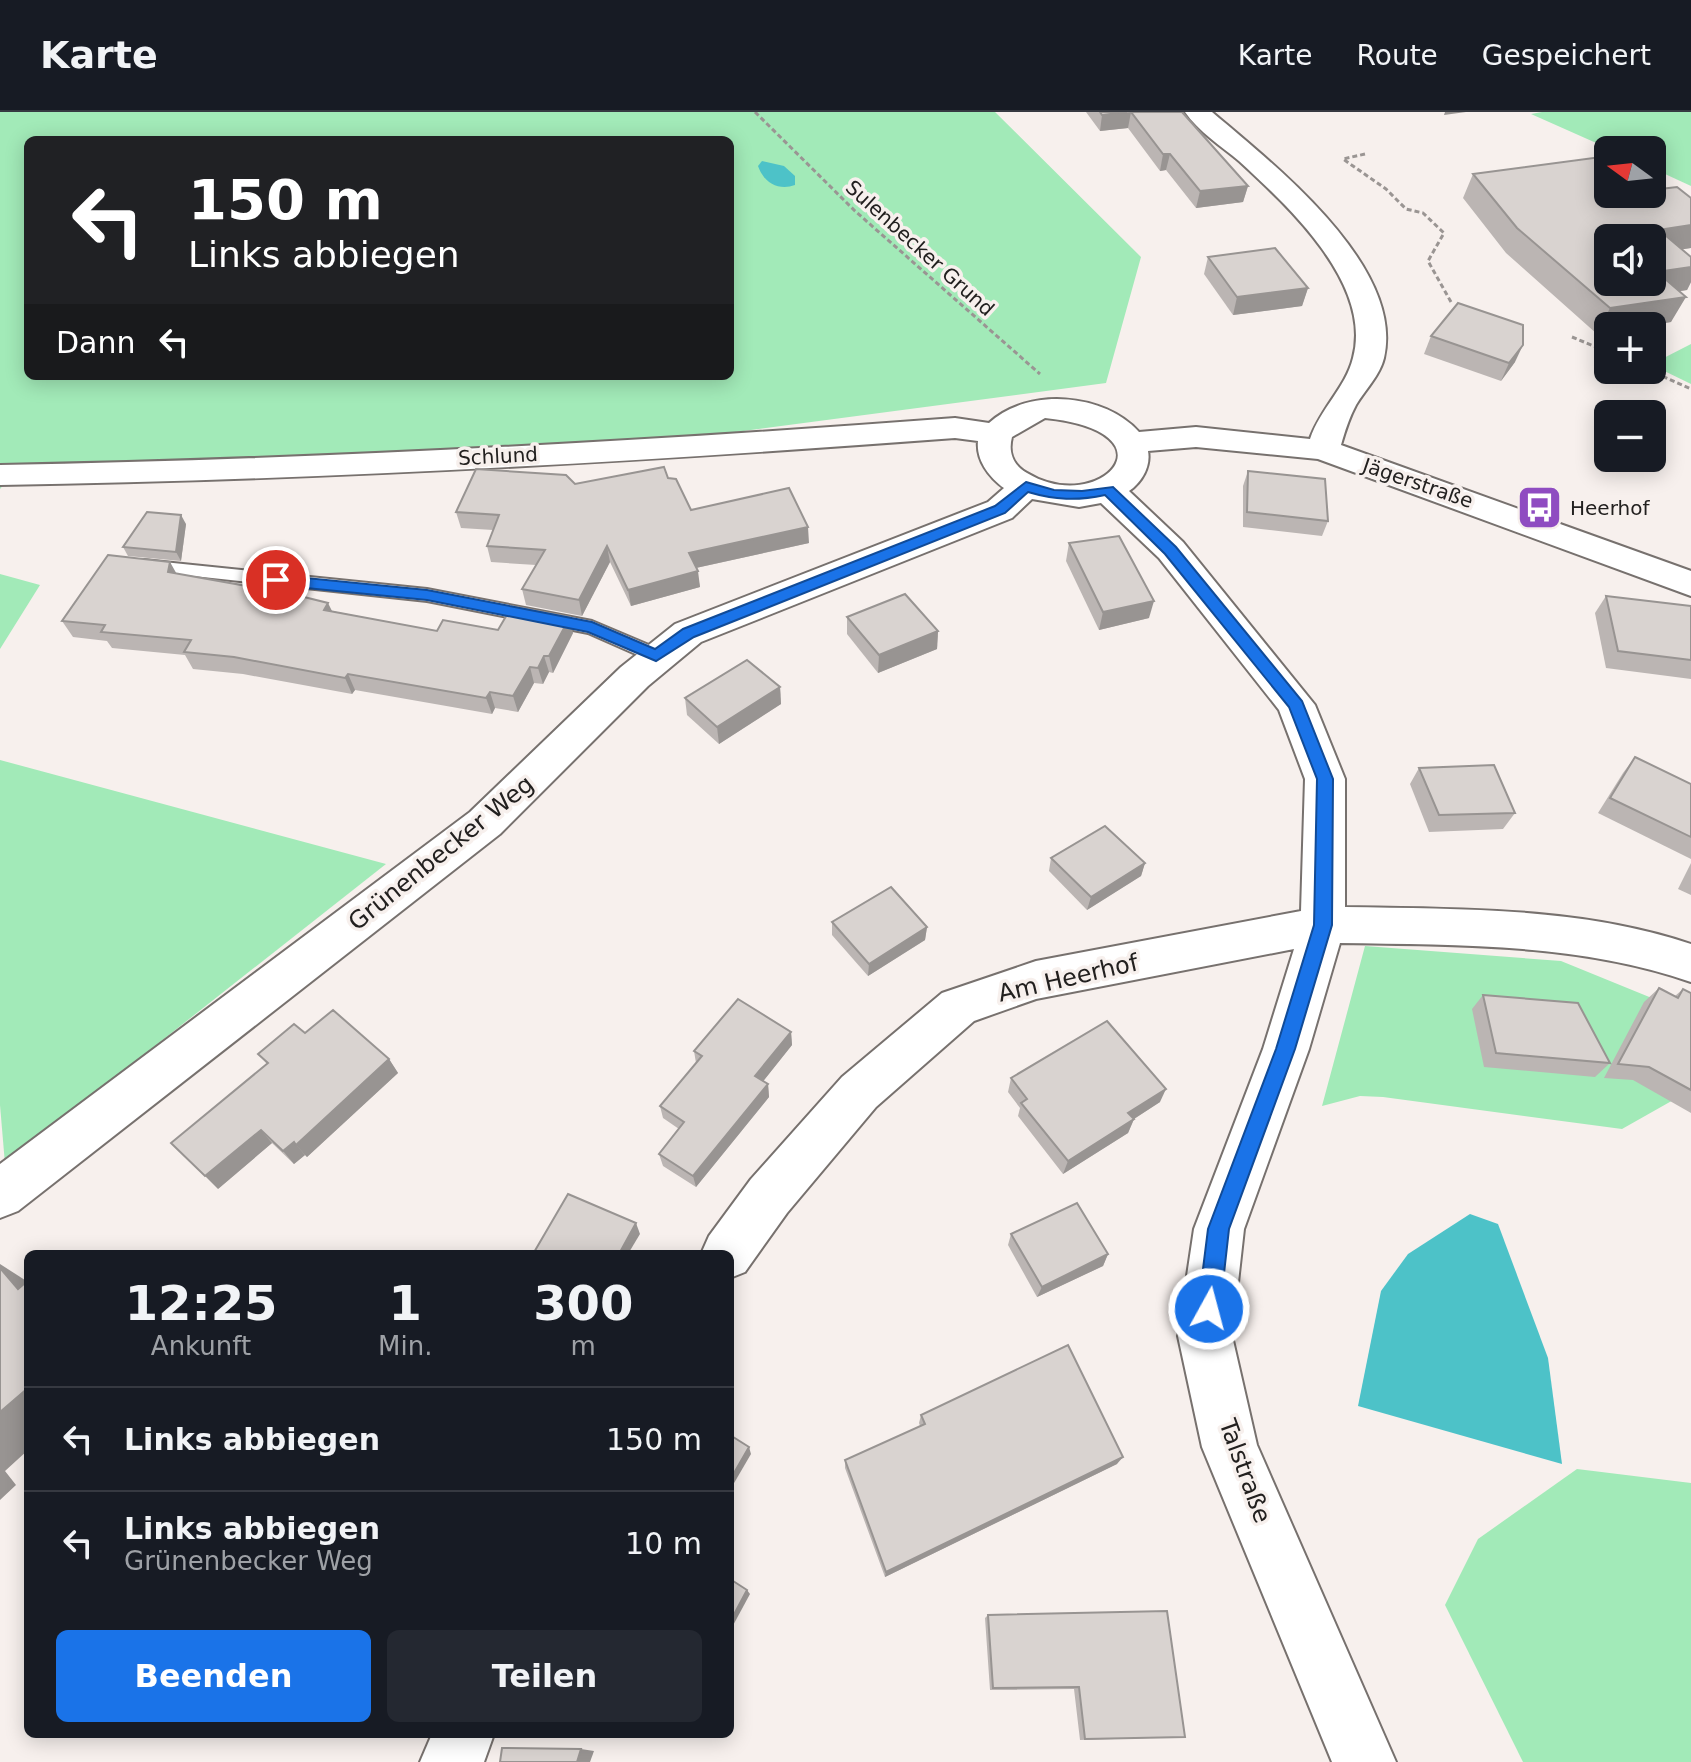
<!DOCTYPE html>
<html lang="de">
<head>
<meta charset="utf-8">
<style>
	:root { --surface:#171b24; --page:#242831; --text:#f1f3f6; --muted:#9ea1a6; --line:#363941; --accent:#1a73e8 }
	body { margin:0; font-family:"DejaVu Sans",sans-serif; background:var(--page); color:var(--text); height:100vh; display:flex; flex-direction:column; font-size:30px; white-space:nowrap }
	* { box-sizing:border-box; margin:0 }
	p { font-size:26px; color:var(--muted) }
	.icon { flex:none; width:44px; height:44px; fill:none; stroke:currentColor; stroke-width:2; stroke-linecap:round; stroke-linejoin:round }
	.map { position:relative; flex:1; overflow:hidden }
	.sheet { position:absolute; left:24px; top:1138px; width:710px; height:488px; display:flex; flex-direction:column; background:var(--surface); border-radius:12px; box-shadow:0 4px 20px #0003 }
	.sheet>* { flex:none }
	.banner { position:absolute; left:24px; top:24px; width:710px; height:244px; border-radius:12px; box-shadow:0 4px 20px #0003; background:#202124; color:#fff; overflow:hidden }
	.needle { width:52px; rotate:285deg }
	.controls { position:absolute; left:1594px; top:24px; display:grid; gap:16px }
	.controls a { display:grid; place-items:center; width:72px; height:72px; border-radius:12px; background:var(--surface); box-shadow:0 4px 20px #0003; font-size:40px }
	.pin { position:absolute; display:grid; place-items:center; width:68px; height:68px; color:#fff; margin:-34px; border:4px solid #fff; border-radius:50%; box-shadow:0 2px 8px #0007 }
	.me { position:absolute; width:88px; margin:-44px; rotate:7deg; stroke-linejoin:round; filter:drop-shadow(0 0 6px #0008) }
	.turn { display:flex; align-items:center; gap:28px; height:168px; padding:0 32px; font-size:36px }
	.turn .icon { width:104px; height:104px; stroke-width:2.5 }
	.turn b { display:block; font-size:56px; line-height:68px }
	.then { display:flex; align-items:center; height:76px; padding:0 32px; background:#0003; gap:16px; font-size:30px }
	.eta { display:flex; justify-content:space-evenly; align-items:center; height:136px; text-align:center }
	.eta b { font-size:48px; font-weight:600; line-height:56px }
	.button { display:flex; gap:16px; margin-top:auto; padding:16px 32px }
	.button a { flex:1; height:92px; border-radius:12px; background:var(--accent); color:#fff; font-size:32px; font-weight:600; line-height:92px; text-align:center }
	.button a+a { background:var(--page); color:var(--text) }
	ul { padding:0; list-style:none }
	li { display:flex; align-items:center; gap:24px; height:104px; padding:0 32px; border-top:2px solid var(--line) }
	li div { flex:1 }
	li b { display:block; font-size:30px }
	li em { font-style:normal }
	header { display:flex; align-items:center; gap:48px; box-sizing:border-box; height:112px; padding:0 40px; background:var(--surface); border-bottom:2px solid var(--line) }
	header strong { font-size:38px }
	nav { display:flex; gap:44px; margin-inline-start:auto; font-size:28px }
	.map>svg:first-child { display:block }
	.green { fill:#a2eab8; fill-rule:evenodd }
	.water { fill:#4dc2c8 }
	.lines { fill:none; stroke-linecap:round; stroke-linejoin:round }
	.lane-casing { stroke:#77716e; stroke-width:4 }
	.street-casing { stroke:#77716e; stroke-width:4 }
	.path { stroke:#9a9593; stroke-width:3; stroke-dasharray:5 3; stroke-linecap:butt }
	.lane { fill:#fff; fill-rule:evenodd }
	.street { fill:#fff; fill-rule:evenodd }
	.wall { fill:#bbb5b3 }
	.shaded-wall { fill:#989492 }
	.building { fill:#d9d3d0; stroke:#989492; stroke-width:2; fill-rule:evenodd }
	.route { fill:#1a73e8; stroke:#114b97; stroke-width:2 }
	.labels { text-anchor:middle; stroke-width:7; stroke-linejoin:round; paint-order:stroke }
	.far-street-label { font-size:20px; fill:#22201f; stroke:#f7f0ed }
	.far-poi-label { font-size:20px; fill:#22201f; stroke:#f7f0ed; text-anchor:start }
	.street-label { font-size:24px; fill:#22201f; stroke:#f7f0ed }
</style>
</head>
<body>
<header>
<strong>Karte</strong>
<nav><a>Karte</a><a>Route</a><a>Gespeichert</a></nav>
</header>
<div class="map">
<svg width="1691" height="1650" viewBox="0 0 1691 1650">
	<rect width="100%" height="100%" fill="#f7f0ed"/>
	<!-- green -->
	<g class="green">
		<path d="M0 0H995L1141 145 1106 271 698 325 293 344 12 363 0 377ZM28 28H730V264H28Z"/>
		<path d="M1542 0H1691V74L1652 56V38H1612L1531 2Z"/>
		<path d="M1691 232V272L1652 253V252Z"/>
		<path d="M0 462 40 473 0 537Z"/>
		<path d="M0 648 386 752 5 1052 0 993Z"/>
		<path d="M1365 834 1561 849 1691 902V978L1622 1017 1383 985 1360 984 1322 994Z"/>
		<path d="M1577 1357 1691 1371V1650H1523L1445 1493 1478 1427Z"/>
	</g>
	<!-- water -->
	<g class="water">
		<path d="M762 49 784 54 795 64V73C779 79 764 71 758 54Z"/>
		<path d="M1470 1102 1498 1112 1548 1246 1562 1352 1358 1294 1381 1179 1408 1142Z"/>
	</g>
	<g class="lines">
		<defs>
			<path id="lane" d="M144 448 427 477 592 509 663 539 665 544 656 551 588 521 427 489 138 458 135 454Z"/>
			<g id="street">
				<path d="M1185 0H1212C1273 52 1405 154 1384 246 1380 263 1365 278 1356 293 1349 306 1345 319 1341 333L1691 459V484L1318 347 1196 335 1148 339C1151 354 1142 370 1129 379L1183 430 1315 593 1345 667V795C1459 797 1582 795 1691 832V870C1580 831 1456 833 1340 831L1309 937 1244 1117 1232 1224 1257 1333 1396 1650H1332L1202 1335 1178 1224 1194 1117 1263 937 1294 837 1036 887 974 909 876 995 787 1101 745 1160 730 1166V1142H701L709 1124 751 1067 842 965 942 881 1036 849 1301 799 1305 667 1279 598 1159 446 1101 391 1079 395 1032 387 1012 406 701 530 648 574 500 722 18 1099 0 1106V1052L470 700 621 555 675 512 988 390 1004 376C989 365 976 348 978 329L955 326C637 350 319 368 0 373V353C319 347 637 330 955 306L989 311C1028 275 1104 281 1139 320L1196 315 1310 327C1320 297 1346 275 1353 246 1373 172 1288 94 1239 49 1221 34 1198 19 1185 0ZM1045 306C1180 320 1099 405 1027 361 1013 353 1008 340 1012 325Z"/>
				<path d="M432 1622H494L484 1650H420Z"/>
			</g>
		</defs>
		<!-- lane casing -->
		<use href="#lane" class="lane-casing"/>
		<!-- street casing -->
		<use href="#street" class="street-casing"/>
		<!-- path -->
		<g class="path">
			<path d="M755 0 855 99 1040 262"/>
			<path d="M1365 42 1343 47 1386 77 1406 97 1423 101 1444 121 1428 149 1451 190"/>
			<path d="M1572 225 1608 240"/>
			<path d="M1648 258 1691 277"/>
		</g>
		<!-- lane -->
		<use href="#lane" class="lane"/>
		<!-- street -->
		<use href="#street" class="street"/>
	</g>
	<!-- wall -->
	<g class="wall">
		<path d="M1086 0H1182L1248 74 1243 90 1196 96 1166 58 1160 59 1128 16 1100 19Z"/>
		<path d="M1473 62 1691 136 1682 137 1691 145V170L1687 178 1679 179 1671 210 1597 222 1506 141 1463 86Z"/>
		<path d="M1208 145 1308 176 1302 194 1233 203 1204 162Z"/>
		<path d="M1431 224 1515 250 1501 269 1424 242Z"/>
		<path d="M1248 359 1328 409 1322 424 1243 415V374Z"/>
		<path d="M668 366 691 398 809 431 696 456 700 475 631 494 610 450 582 504 526 493 522 477 536 453 491 450 487 434 493 418 461 416 456 400 575 372Z"/>
		<path d="M186 412 181 449 128 444 123 435Z"/>
		<path d="M1069 431 1149 506 1099 518 1066 449Z"/>
		<path d="M176 461 332 499 437 519 498 518 573 521 553 561 549 560 543 572 534 571 518 600 495 596 492 602 355 578 352 582 243 562 193 557 185 543 112 536 107 529 73 525 62 509Z"/>
		<path d="M1606 484 1691 494V567L1606 556 1595 501Z"/>
		<path d="M847 505 938 519 937 537 878 561 847 522Z"/>
		<path d="M780 575 781 592 719 632 687 603 685 586Z"/>
		<path d="M1635 645 1691 672V747L1598 701 1623 661Z"/>
		<path d="M1419 656 1515 701 1503 717 1429 720 1410 672Z"/>
		<path d="M1051 746 1145 751 1141 764 1087 798 1049 759Z"/>
		<path d="M1691 751V783L1678 777Z"/>
		<path d="M832 810 927 815 925 828 868 864 832 823Z"/>
		<path d="M1659 876 1675 884 1683 877 1691 881V1001L1633 968 1604 966 1644 890Z"/>
		<path d="M1483 883 1610 951 1595 965 1484 955 1472 897Z"/>
		<path d="M791 920 792 933 763 969 768 972 769 985 696 1075 663 1054 659 1042 679 1017 663 1006 660 994 696 951 694 939Z"/>
		<path d="M305 921 389 947 398 961 307 1045 305 1043 294 1052 272 1031 218 1077 267 952 258 942Z"/>
		<path d="M1011 966 1160 990 1134 1007 1128 1021 1063 1062 1018 1004 1020 996 1008 980Z"/>
		<path d="M1011 1122 1108 1142 1103 1154 1037 1185 1008 1133Z"/>
		<path d="M921 1303 1117 1352 885 1465 845 1356V1348L920 1314 919 1311Z"/>
		<path d="M988 1503 1185 1625 1080 1628 1074 1577 990 1578 985 1506Z"/>
	</g>
	<!-- shaded-wall -->
	<g class="shaded-wall">
		<path d="M1131 0 1128 16 1100 19 1102 3Z"/>
		<path d="M1445 0H1466L1444 3Z"/>
		<path d="M1163 42H1170L1166 58 1160 59Z"/>
		<path d="M1248 74 1243 90 1196 96 1200 79Z"/>
		<path d="M1691 113V136L1652 142 1659 118Z"/>
		<path d="M1691 155V170L1687 178 1643 185 1657 160Z"/>
		<path d="M1308 176 1302 194 1233 203 1237 185Z"/>
		<path d="M1686 185 1671 210 1646 214H1608V220L1597 222 1610 196Z"/>
		<path d="M1523 233 1515 250 1501 269 1509 251Z"/>
		<path d="M181 403 186 412 181 449 176 440Z"/>
		<path d="M808 415 809 431 691 457 689 441Z"/>
		<path d="M607 434 610 450 582 504 579 488Z"/>
		<path d="M170 450 179 466 168 460Z"/>
		<path d="M698 459 700 475 631 494 628 478Z"/>
		<path d="M1154 489 1149 506 1099 518 1103 500Z"/>
		<path d="M328 491 336 507 324 498Z"/>
		<path d="M570 505 573 521 553 561 549 544Z"/>
		<path d="M938 519 937 537 878 561 879 543Z"/>
		<path d="M544 544 549 560 543 572 538 556Z"/>
		<path d="M530 555 534 571 518 600 513 584Z"/>
		<path d="M348 562 355 578 352 582 345 566Z"/>
		<path d="M780 575 781 592 719 632 717 615Z"/>
		<path d="M490 580 495 596 492 602 486 586Z"/>
		<path d="M1145 751 1141 764 1087 798 1091 785Z"/>
		<path d="M927 815 925 828 868 864 869 852Z"/>
		<path d="M791 920 792 933 757 977 755 964Z"/>
		<path d="M389 947 398 961 307 1045 296 1033Z"/>
		<path d="M768 972 769 985 696 1075 693 1064Z"/>
		<path d="M1166 977 1160 990 1123 1014 1128 1001Z"/>
		<path d="M1134 1007 1128 1021 1063 1062 1068 1049Z"/>
		<path d="M261 1018 272 1031 218 1077 205 1064Z"/>
		<path d="M294 1030 305 1043 294 1052 283 1039Z"/>
		<path d="M636 1111 640 1122 628 1142H619Z"/>
		<path d="M1108 1142 1103 1154 1037 1185 1042 1175Z"/>
		<path d="M0 1152 28 1170V1183L18 1177 0 1156Z"/>
		<path d="M28 1276V1338L5 1359 16 1373 0 1388V1300Z"/>
		<path d="M749 1335 751 1342 730 1378V1368Z"/>
		<path d="M1123 1345 1117 1352 885 1465 886 1460Z"/>
		<path d="M747 1478 750 1482 730 1519V1510Z"/>
		<path d="M581 1637 594 1639 590 1650H577Z"/>
	</g>
	<!-- building -->
	<g class="building">
		<path d="M1100 0H1127L1102 3Z"/>
		<path d="M1131 0H1182L1248 74 1200 79 1170 42H1163Z"/>
		<path d="M1601 45 1608 50V82H1652V78L1677 75 1691 86V113L1659 118 1691 145V155L1657 160 1686 185 1610 196 1517 116 1473 62ZM1608 126H1652V170H1608Z"/>
		<path d="M1275 136 1308 176 1237 185 1208 145Z"/>
		<path d="M1458 191 1523 213V233L1509 251 1431 224Z"/>
		<path d="M664 355 668 366 676 367 691 398 789 376 808 415 689 441 698 459 628 478 607 434 579 488 522 477 545 438 487 434 499 403 456 400 476 357 566 363 575 372Z"/>
		<path d="M1248 359 1325 367 1328 409 1247 400Z"/>
		<path d="M147 400 181 403 176 440 123 435Z"/>
		<path d="M1119 424 1154 489 1103 500 1069 431Z"/>
		<path d="M108 443 170 450 168 460 292 482 328 491 324 498 437 519 443 508 498 518 512 494 570 505 549 544H544L538 556 530 555 513 584 490 580 486 586 348 562 345 566 234 545 184 540 191 528 101 520 105 513 62 509Z"/>
		<path d="M905 482 938 519 879 543 847 505Z"/>
		<path d="M1606 484 1691 494V548L1618 539Z"/>
		<path d="M747 548 780 575 717 615 685 586Z"/>
		<path d="M1635 645 1691 672V725L1610 686Z"/>
		<path d="M1494 653 1515 701 1439 703 1419 656Z"/>
		<path d="M1105 714 1145 751 1091 785 1051 746Z"/>
		<path d="M891 775 927 815 869 852 832 810Z"/>
		<path d="M1659 876 1678 886 1683 877 1691 881V978L1649 955 1618 952Z"/>
		<path d="M1483 883 1578 891 1610 951 1496 941Z"/>
		<path d="M738 887 791 920 755 964 768 972 693 1064 659 1042 684 1010 660 994 702 944 694 939Z"/>
		<path d="M333 898 389 947 296 1033 294 1030 283 1039 261 1018 205 1064 171 1031 268 951 258 942 294 912 305 921Z"/>
		<path d="M1107 909 1166 977 1128 1001 1134 1007 1068 1049 1021 991 1027 987 1011 966Z"/>
		<path d="M568 1082 636 1111 619 1142H533Z"/>
		<path d="M1077 1091 1108 1142 1042 1175 1011 1122Z"/>
		<path d="M0 1156 18 1177 25 1171 28 1174V1276L0 1300Z"/>
		<path d="M1068 1233 1123 1345 886 1460 845 1348 925 1312 921 1303Z"/>
		<path d="M730 1323 749 1335 730 1368Z"/>
		<path d="M730 1467 747 1478 730 1510Z"/>
		<path d="M1167 1499 1185 1625 1085 1627 1079 1575 993 1576 988 1503Z"/>
		<path d="M502 1636 581 1637 577 1650H500Z"/>
	</g>
	<!-- route -->
	<path class="route" d="M1026 370 1054 378 1082 379 1113 375 1176 435 1302 589 1333 667 1332 813 1295 937 1229 1117 1220 1197 1216 1205 1209 1208 1201 1205 1198 1197 1208 1117 1276 937 1314 813 1317 667 1289 595 1165 442 1105 383C1077 389 1055 388 1028 380L1005 401 694 525 656 549 588 520 427 488 276 473 269 468 276 463 427 478 592 510 655 537 683 517 995 394Z"/>
	<!-- icons -->
	<defs>
		<symbol id="bus-square" viewBox="-11 -11 22 22"><rect x="-9" y="-9" width="18" height="18" rx="4" fill="#8f4cc1" stroke="#f7f0ed"/><path d="M-5-6H5V4H4V6H2V4H-2V6H-4V4H-5ZM-3.5-4V0h7V-4ZM-3.5 1.2v1.5H-2V1.2ZM2 1.2v1.5H3.5V1.2Z" fill="#fff"/></symbol>
	</defs>
	<g fill-rule="evenodd">
		<use href="#bus-square" x="1514" y="370" width="51" height="51"/>
	</g>
	<g class="labels">
		<!-- far-street labels -->
		<g class="far-street-label">
			<text transform="translate(920 136) rotate(42)" y="7">Sulenbecker Grund</text>
			<text transform="translate(498 344) rotate(-3)" y="7">Schlund</text>
			<text transform="translate(1418 371) rotate(19)" y="7">Jägerstraße</text>
		</g>
		<!-- far-poi labels -->
		<g class="far-poi-label">
			<text x="1570" y="403">Heerhof</text>
		</g>
		<!-- street labels -->
		<g class="street-label">
			<text transform="translate(441 741) rotate(-39)" y="8">Grünenbecker Weg</text>
			<text transform="translate(1068 866) rotate(-13)" y="8">Am Heerhof</text>
			<text transform="translate(1245 1359) rotate(70)" y="8">Talstraße</text>
		</g>
	</g>
</svg>
<div class="controls">
<a><svg class="needle" viewBox="-14 -14 28 28"><path d="M0-13l5 13h-10z" fill="#e53935"/><path d="M0 13l5-13h-10z" fill="#9ea1a6"/></svg></a>
<a><svg class="icon" aria-label="sound" viewBox="0 0 24 24"><path d="M4 9h4l5-4v14l-5-4H4zM17 9q2 3 0 6"/></svg></a>
<a>+</a>
<a>−</a>
</div>
<div class="pin" style="left:276px;top:468px;background:#d93025"><svg class="icon" aria-label="arrive" viewBox="0 0 24 24"><path d="M6 21V4h12l-3 4 3 4H6"/></svg></div>
<svg class="me" style="left:1209px;top:1197px" viewBox="-20 -20 40 40"><circle r="17" fill="#1a73e8" stroke="#fff" stroke-width="3"/><path d="M0-11L8 9 0 5-8 9z" fill="#fff"/></svg>
<div class="banner">
<div class="turn"><svg class="icon" aria-label="left" viewBox="0 0 24 24"><path d="M17 20v-9H6M10 6l-5 5 5 5"/></svg><div><b>150 m</b>Links abbiegen</div></div>
<div class="then">Dann<svg class="icon" aria-label="left" viewBox="0 0 24 24"><path d="M17 20v-9H6M10 6l-5 5 5 5"/></svg></div>
</div>
<section class="sheet">
<div class="eta">
<div><b>12:25</b><p>Ankunft</p></div>
<div><b>1</b><p>Min.</p></div>
<div><b>300</b><p>m</p></div>
</div>
<ul>
<li><svg class="icon" aria-label="left" viewBox="0 0 24 24"><path d="M17 20v-9H6M10 6l-5 5 5 5"/></svg><div><b>Links abbiegen</b></div><em>150 m</em></li>
<li><svg class="icon" aria-label="left" viewBox="0 0 24 24"><path d="M17 20v-9H6M10 6l-5 5 5 5"/></svg><div><b>Links abbiegen</b><p>Grünenbecker Weg</p></div><em>10 m</em></li>
</ul>
<div class="button"><a>Beenden</a><a>Teilen</a></div>
</section>
</div>
</body>
</html>
